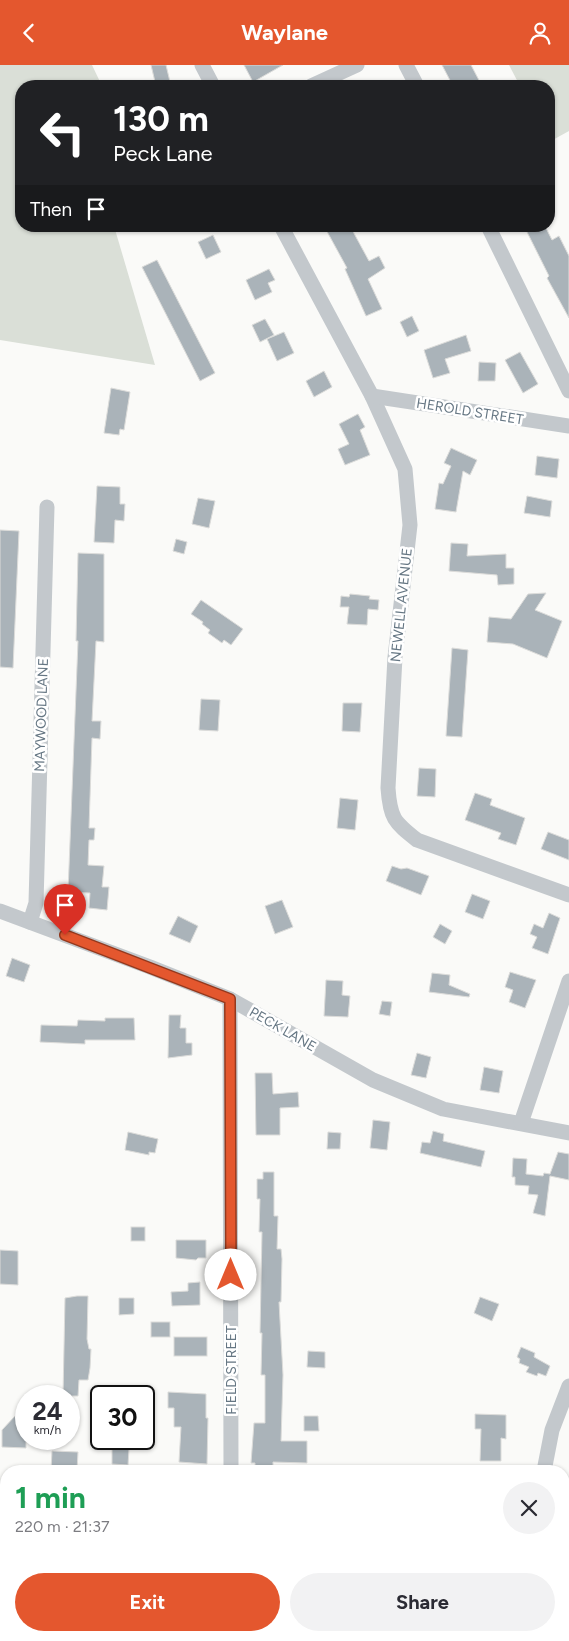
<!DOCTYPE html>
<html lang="en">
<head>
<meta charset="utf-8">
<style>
	:root { --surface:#fff; --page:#f2f2f3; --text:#2b2b33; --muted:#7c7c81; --accent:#e4572e }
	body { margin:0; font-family:Figtree,sans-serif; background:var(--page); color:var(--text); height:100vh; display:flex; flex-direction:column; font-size:19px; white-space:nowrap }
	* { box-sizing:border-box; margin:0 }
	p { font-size:16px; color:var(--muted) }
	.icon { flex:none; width:28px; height:28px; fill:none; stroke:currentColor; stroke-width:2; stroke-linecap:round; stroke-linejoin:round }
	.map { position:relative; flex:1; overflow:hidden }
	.details { position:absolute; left:0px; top:1400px; width:570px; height:176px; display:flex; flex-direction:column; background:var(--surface); border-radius:20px 20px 0 0; box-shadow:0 1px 4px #0004 }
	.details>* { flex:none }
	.top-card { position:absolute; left:15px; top:15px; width:540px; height:152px; border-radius:20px; box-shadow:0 1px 4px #0004; background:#202124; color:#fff; overflow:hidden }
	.speed { position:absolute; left:15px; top:1320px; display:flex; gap:10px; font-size:25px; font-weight:700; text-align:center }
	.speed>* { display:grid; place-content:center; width:65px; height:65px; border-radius:50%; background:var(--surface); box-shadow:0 1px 4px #0004; line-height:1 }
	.speed small { font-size:12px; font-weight:400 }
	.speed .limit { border:2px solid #111; border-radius:8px; background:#fff; color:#111 }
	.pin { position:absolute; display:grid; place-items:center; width:42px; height:42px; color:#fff; margin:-51px -21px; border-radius:50% 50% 50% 0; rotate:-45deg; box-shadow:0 0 5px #0007 }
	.pin .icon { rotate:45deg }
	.me { position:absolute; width:55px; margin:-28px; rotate:0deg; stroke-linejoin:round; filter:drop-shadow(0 0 4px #0008) }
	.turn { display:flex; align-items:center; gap:18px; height:105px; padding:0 15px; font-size:22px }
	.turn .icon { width:65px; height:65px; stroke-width:2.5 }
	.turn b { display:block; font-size:35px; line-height:42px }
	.then { display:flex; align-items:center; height:48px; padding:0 15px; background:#0003; gap:10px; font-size:19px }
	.round { display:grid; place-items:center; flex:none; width:52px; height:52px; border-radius:26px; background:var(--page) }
	.headline { display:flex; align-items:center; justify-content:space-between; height:85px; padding:0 15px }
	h1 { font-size:30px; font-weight:700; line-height:38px; color:#1e9e55 }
	.cta { display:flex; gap:10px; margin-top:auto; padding:10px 15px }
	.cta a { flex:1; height:58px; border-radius:30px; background:var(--accent); color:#fff; font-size:20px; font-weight:700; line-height:58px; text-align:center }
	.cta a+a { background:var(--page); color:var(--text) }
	header { display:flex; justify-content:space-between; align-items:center; height:65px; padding:0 15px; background:var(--accent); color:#fff; font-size:22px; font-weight:700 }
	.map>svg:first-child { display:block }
	.green { fill:#dadfd7 }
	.building { fill:#aab3b9; stroke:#dcdcda }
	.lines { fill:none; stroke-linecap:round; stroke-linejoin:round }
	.minor { stroke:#c3c8cc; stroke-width:15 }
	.route-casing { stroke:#94391e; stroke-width:12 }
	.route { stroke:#e4572e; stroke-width:9 }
	.labels { text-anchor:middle; stroke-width:5; stroke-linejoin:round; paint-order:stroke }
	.street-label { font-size:14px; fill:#657683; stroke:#fff }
</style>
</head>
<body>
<header><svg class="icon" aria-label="back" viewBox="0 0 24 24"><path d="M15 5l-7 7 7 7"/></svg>Waylane<svg class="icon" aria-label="person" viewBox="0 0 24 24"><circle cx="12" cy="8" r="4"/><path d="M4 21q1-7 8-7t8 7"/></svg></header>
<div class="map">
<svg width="569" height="1576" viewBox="0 0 569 1576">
	<rect width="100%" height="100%" fill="#fafaf8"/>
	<!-- green -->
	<g class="green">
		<path d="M0 0H92L102 21H21V161H114L155 300 0 275Z"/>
		<path d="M509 0H569V66L549 77V21H520Z"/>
	</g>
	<!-- building -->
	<g class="building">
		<path d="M151 0H166L171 21H156Z"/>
		<path d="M244 0H283L253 17Z"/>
		<path d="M442 0H471L482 21H453Z"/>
		<path d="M324 161H350L369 196 379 191 385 203 368 214 382 244 366 251 345 204 347 203Z"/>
		<path d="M524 161H545L552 175 559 171 569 191V253L547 213 549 211Z"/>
		<path d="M213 170 221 187 206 194 198 177Z"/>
		<path d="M157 195 215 308 200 316 142 202Z"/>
		<path d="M269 204 275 215 268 218 272 227 255 235 246 215Z"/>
		<path d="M412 251 419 266 407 272 400 257Z"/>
		<path d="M265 254 274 270 260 277 252 260Z"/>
		<path d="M284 267 294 288 277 296 267 274Z"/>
		<path d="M466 270 471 286 445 294 450 308 433 313 424 285Z"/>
		<path d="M520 287 538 319 523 328 505 295Z"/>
		<path d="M479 297 496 298 495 316H478Z"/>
		<path d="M324 306 332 322 314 332 306 316Z"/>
		<path d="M111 323 130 327 124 365 120 364 119 370 104 368Z"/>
		<path d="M358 349 365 362 360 365 370 390 345 400 338 384 349 379 339 359Z"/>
		<path d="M451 383 477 395 470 410 463 406 456 447 435 444 439 418 443 419 451 401 444 398Z"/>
		<path d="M537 391 559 394 557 413 535 410Z"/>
		<path d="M97 421 120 422V439H125L124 456 115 455 114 478 94 477Z"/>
		<path d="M527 431 552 436 550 452 524 448Z"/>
		<path d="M198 433 215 436 209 463 192 459Z"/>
		<path d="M0 465 19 466 13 603 0 602Z"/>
		<path d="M176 474 187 477 184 489 173 486Z"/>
		<path d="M451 478 468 479 467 491 506 489V503H514V519L498 520 497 510 449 506Z"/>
		<path d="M78 488 104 489V577L96 576 92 656H101L100 674 92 673 89 763H95L94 775H89L88 800 104 801 102 822H109L107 845 89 843 90 828 68 827 78 576H76Z"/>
		<path d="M546 528 535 545 562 556 547 593 513 579 487 577 489 552 511 554 528 529Z"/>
		<path d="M350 529 370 531 369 534 379 535 378 545 368 544 367 560 347 559 349 542H340L341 531 349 532Z"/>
		<path d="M201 535 243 564 231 580 224 575 222 578 208 568 210 565 202 559 203 557 191 549Z"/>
		<path d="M452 583 468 585 462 672 446 671Z"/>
		<path d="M201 634 220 635 218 666 199 665Z"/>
		<path d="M343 638H362L360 667 342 666Z"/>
		<path d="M419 703 436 704 435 732 417 731Z"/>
		<path d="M475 728 492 734 490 740 525 753 516 780 498 774 501 768 465 755Z"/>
		<path d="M340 733 358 735 355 765 337 763Z"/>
		<path d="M548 767 569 775V795L541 784Z"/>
		<path d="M392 801 401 804 407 803 429 811 421 830 386 816Z"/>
		<path d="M472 829 490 836 483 854 465 847Z"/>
		<path d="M282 835 293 862 275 869 265 841Z"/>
		<path d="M549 848 560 853 548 889 532 883 537 872 530 869 534 859 543 863Z"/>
		<path d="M178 851 198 861 190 878 169 869Z"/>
		<path d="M440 859 452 866 445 879 433 872Z"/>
		<path d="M12 893 30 900 24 917 6 911Z"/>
		<path d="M510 907 536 915 525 943 509 937 513 925 505 922Z"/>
		<path d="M432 908 450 910 449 920 470 929 469 932 429 927Z"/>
		<path d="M326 915 343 916 342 930 350 931 348 952 324 951Z"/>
		<path d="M382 936 392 937 390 951 379 949Z"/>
		<path d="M169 950H181L180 963H186V978H192V990L168 993Z"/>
		<path d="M105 953H134L135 975H85V979L40 977 41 960 77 961 78 955 105 956Z"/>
		<path d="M417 988 431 992 426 1013 411 1010Z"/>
		<path d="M484 1002 503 1006 499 1028 480 1025Z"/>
		<path d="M255 1008H272L273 1029 298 1027 299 1042 280 1043V1070H256Z"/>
		<path d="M373 1055 390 1057 387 1085 370 1083Z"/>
		<path d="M433 1066 444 1069 443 1076 485 1086 481 1102 420 1088 422 1077 430 1078Z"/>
		<path d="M128 1067 158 1074 155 1088 149 1087V1090L125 1085Z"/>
		<path d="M328 1067 341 1068 340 1084H327Z"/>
		<path d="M558 1087 569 1089V1115L550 1111 545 1151 533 1148 538 1130 528 1129 529 1121 515 1120V1112H512L513 1093 527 1094 526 1109 543 1111 544 1108 550 1109Z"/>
		<path d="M263 1107H274V1151H278L277 1184H281L282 1194 281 1237H279L283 1310 281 1376H307V1398L273 1397V1402H255V1398H251L254 1358H265V1310H261L262 1268H260L262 1167H259L260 1134H257V1114H263Z"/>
		<rect x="131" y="1162" width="14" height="14"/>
		<path d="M176 1175H206V1193H198L196 1195 176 1193Z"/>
		<path d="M0 1185 18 1186V1220L0 1219Z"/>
		<path d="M200 1217V1240L172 1241 171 1227 188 1226V1218Z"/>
		<path d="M77 1231H88L87 1274 89 1284H91L90 1303 88 1315H79L78 1331H63L65 1233Z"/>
		<path d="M480 1232 499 1239 492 1256 474 1248Z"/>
		<path d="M119 1233H134V1249L119 1250Z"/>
		<rect x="151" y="1257" width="19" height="15"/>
		<rect x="174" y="1272" width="33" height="19"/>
		<path d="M521 1282 535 1288 534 1292 550 1301 546 1311 538 1308 537 1311 526 1307 529 1302 519 1298 520 1294 517 1292Z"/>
		<path d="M308 1286 325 1287V1303L307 1302Z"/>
		<path d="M168 1327 206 1329V1353H208L207 1399 179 1397 181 1362H174V1343H168Z"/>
		<path d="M475 1349 506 1350V1374L501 1373V1396H480L481 1364H475Z"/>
		<path d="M15 1351 24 1352V1356H26V1383L2 1382V1365Z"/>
		<path d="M304 1351H318L319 1366H304Z"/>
		<path d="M112 1384H129L128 1400 112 1399Z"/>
		<path d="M52 1386 78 1387 77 1406H51Z"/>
	</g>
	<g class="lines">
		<!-- minor -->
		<g class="minor">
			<path d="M202 0 213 21"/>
			<path d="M406 0 417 21"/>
			<path d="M311 21 357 0"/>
			<path d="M281 161 372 331 405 404 410 460 395 592 388 723C390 753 394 757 417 775L569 830"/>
			<path d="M488 161 569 326"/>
			<path d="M372 331 569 361"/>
			<path d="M0 846 150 902 230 934 373 1015 443 1044 569 1068"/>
			<path d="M30 857 36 838 47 442"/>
			<path d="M230 934 231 1406"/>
			<path d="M521 1058 569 916"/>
			<path d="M544 1406 552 1365 569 1321"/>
			<path d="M231 1570V1576"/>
			<path d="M536 1570V1576"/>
		</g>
	</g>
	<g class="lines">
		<defs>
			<path id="route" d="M65 870 230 934 231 1210"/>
		</defs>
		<!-- route casing -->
		<use href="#route" class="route-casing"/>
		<!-- route -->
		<use href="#route" class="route"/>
	</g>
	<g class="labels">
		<!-- street labels -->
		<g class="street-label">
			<text transform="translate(470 346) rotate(9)" y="5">HEROLD STREET</text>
			<text transform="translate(401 540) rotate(-84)" y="5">NEWELL AVENUE</text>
			<text transform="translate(41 650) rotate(-88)" y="5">MAYWOOD LANE</text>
			<text transform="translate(283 964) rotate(30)" y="5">PECK LANE</text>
			<text transform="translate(231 1305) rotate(-90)" y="5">FIELD STREET</text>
		</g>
	</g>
</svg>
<div class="speed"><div>24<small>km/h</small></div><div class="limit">30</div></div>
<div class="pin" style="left:65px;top:870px;background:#d93025"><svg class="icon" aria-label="arrive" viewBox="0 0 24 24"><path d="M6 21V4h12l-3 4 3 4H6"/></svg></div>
<svg class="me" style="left:231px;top:1210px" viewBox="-20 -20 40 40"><circle r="19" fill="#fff"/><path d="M0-13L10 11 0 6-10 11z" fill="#e4572e"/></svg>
<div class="top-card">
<div class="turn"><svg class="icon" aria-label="left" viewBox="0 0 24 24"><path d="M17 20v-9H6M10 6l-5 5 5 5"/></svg><div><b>130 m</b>Peck Lane</div></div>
<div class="then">Then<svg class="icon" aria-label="arrive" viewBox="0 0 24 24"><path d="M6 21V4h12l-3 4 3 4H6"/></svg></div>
</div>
<section class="details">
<div class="headline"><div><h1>1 min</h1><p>220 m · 21:37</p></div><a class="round"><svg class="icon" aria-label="close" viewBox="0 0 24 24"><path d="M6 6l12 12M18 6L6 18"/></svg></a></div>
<div class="cta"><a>Exit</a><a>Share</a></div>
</section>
</div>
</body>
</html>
